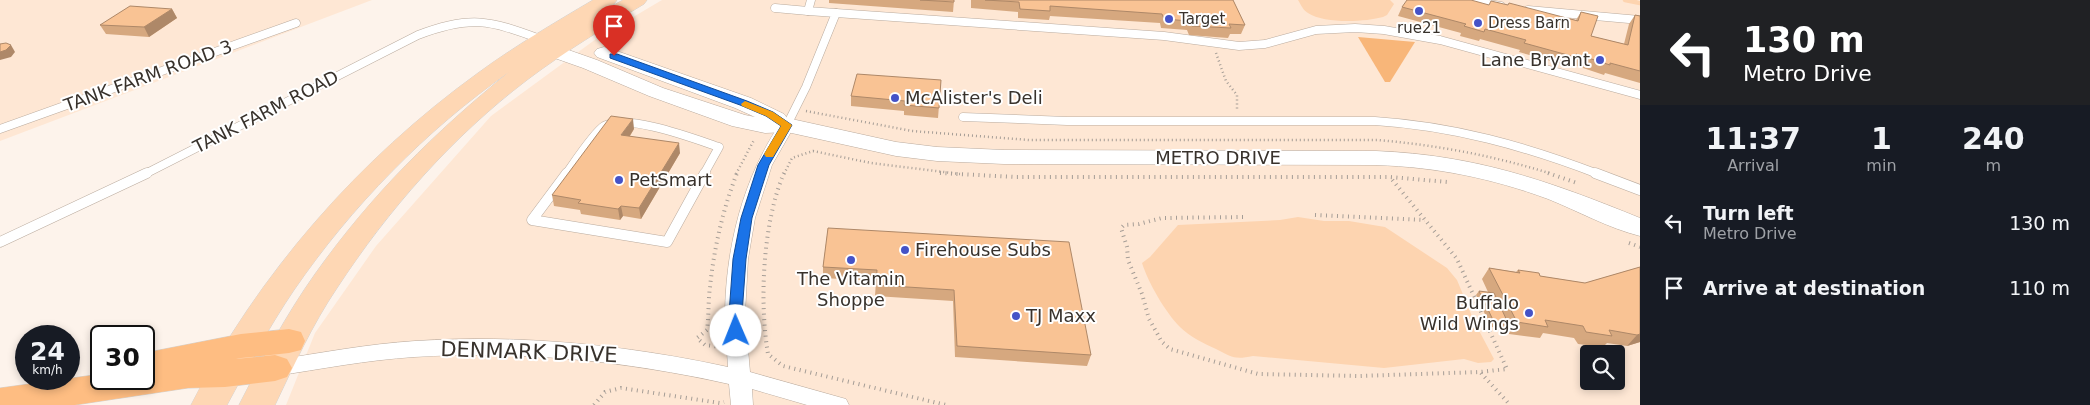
<!DOCTYPE html>
<html lang="en">
<head>
<meta charset="utf-8">
<style>
	:root { --surface:#171b24; --page:#20242c; --text:#f1f3f6; --muted:#9ea1a6 }
	body { margin:0; font-family:"DejaVu Sans",sans-serif; background:var(--page); color:var(--text); height:100vh; display:flex; flex-direction:column; font-size:19px; white-space:nowrap }
	* { box-sizing:border-box; margin:0 }
	p { font-size:16px; color:var(--muted) }
	.icon { flex:none; width:28px; height:28px; fill:none; stroke:currentColor; stroke-width:2; stroke-linecap:round; stroke-linejoin:round }
	.map { position:relative; flex:1; overflow:hidden }
	.panel { display:flex; flex-direction:column; background:var(--surface); width:450px }
	.panel>* { flex:none }
	.hud { background:#202124; color:#fff; overflow:hidden }
	.fabs { position:absolute; left:1580px; top:345px; display:grid; gap:10px }
	.fabs a { display:grid; place-items:center; width:45px; height:45px; border-radius:5px; background:var(--surface); box-shadow:0 2px 8px #0003; font-size:25px }
	.speed { position:absolute; left:15px; top:325px; display:flex; gap:10px; font-size:25px; font-weight:700; text-align:center }
	.speed>* { display:grid; place-content:center; width:65px; height:65px; border-radius:50%; background:var(--surface); box-shadow:0 2px 8px #0003; line-height:1 }
	.speed small { font-size:12px; font-weight:400 }
	.speed .limit { border:2px solid #111; border-radius:8px; background:#fff; color:#111 }
	.pin { position:absolute; display:grid; place-items:center; width:42px; height:42px; color:#fff; margin:-51px -21px; border-radius:50% 50% 50% 0; rotate:-45deg; box-shadow:0 0 5px #0007 }
	.pin .icon { rotate:45deg }
	.me { position:absolute; width:55px; margin:-28px; rotate:359deg; stroke-linejoin:round; filter:drop-shadow(0 0 4px #0008) }
	.turn { display:flex; align-items:center; gap:18px; height:105px; padding:0 20px; font-size:22px }
	.turn .icon { width:65px; height:65px; stroke-width:2.5 }
	.turn b { display:block; font-size:35px; line-height:42px }
	.eta { display:flex; justify-content:space-evenly; align-items:center; height:85px; text-align:center }
	.eta b { font-size:30px; font-weight:700; line-height:35px }
	ul { padding:0; list-style:none }
	li { display:flex; align-items:center; gap:15px; height:65px; padding:0 20px }
	li div { flex:1 }
	li b { display:block; font-size:19px }
	li em { font-style:normal }
	main { display:flex; flex:1; min-height:0 }
	.map>svg:first-child { display:block }
	.built { fill:#fee7d4; fill-rule:evenodd }
	.green { fill:#f8b679 }
	.water { fill:#fdd4b0 }
	.lines { fill:none; stroke-linecap:round; stroke-linejoin:round }
	.stream { stroke:#fdd4b0; stroke-width:4.5 }
	.lane-far1-casing { stroke:#baab9e; stroke-width:9 }
	.lane-casing { stroke:#baab9e; stroke-width:11 }
	.street-casing { stroke:#baab9e; stroke-width:1 }
	.secondary-casing { stroke:#baab9e; stroke-width:1 }
	.primary-casing { stroke:#d3d2d1; stroke-width:1 }
	.highway-casing { stroke:#d3d2d1; stroke-width:1 }
	.path-far1 { stroke:#a59d96; stroke-width:2.5; stroke-dasharray:1 3; stroke-linecap:butt }
	.path { stroke:#a59d96; stroke-width:4; stroke-dasharray:1 4.5; stroke-linecap:butt }
	.lane-far1 { stroke:#fff; stroke-width:8 }
	.lane { stroke:#fff; stroke-width:10 }
	.street { fill:#fff; fill-rule:evenodd }
	.secondary { fill:#fff; fill-rule:evenodd }
	.primary { fill:#fed7b4; fill-rule:evenodd }
	.highway { fill:#febd82; fill-rule:evenodd }
	.wall { fill:#d6a87f }
	.shaded-wall { fill:#ae8868 }
	.building { fill:#f9c394; stroke:#ae8868 }
	.route { fill:#1a73e8; stroke:#114b97 }
	.slow { fill:#f59e0b }
	.poi-dot { fill:#4553c7; stroke:#fff; stroke-width:2 }
	.labels { text-anchor:middle; stroke-width:4; stroke-linejoin:round; paint-order:stroke }
	.far-poi-label { font-size:15px; fill:#38322c; stroke:#fff; text-anchor:start }
	.poi-label { font-size:18px; fill:#38322c; stroke:#fff; text-anchor:start }
	.street-label { font-size:18px; fill:#38322c; stroke:#fff }
	.near-street-label { font-size:21px; fill:#38322c; stroke:#fff }
</style>
</head>
<body>
<main>
<div class="map">
<svg width="1640" height="405" viewBox="0 0 1640 405">
	<rect width="100%" height="100%" fill="#fdf3eb"/>
	<!-- built -->
	<g class="built">
		<path d="M0 0H372L0 141Z"/>
		<path d="M662 0H1631L1640 2V405H286L315 333 376 246 491 116 596 39ZM1589 354H1616V381H1589Z"/>
	</g>
	<!-- green -->
	<path class="green" d="M1358 37 1415 42 1390 82H1385Z"/>
	<!-- water -->
	<g class="water">
		<path d="M1298 0H1390L1394 4 1387 15 1383 17C1365 22 1324 24 1308 13 1303 10 1301 5 1298 0Z"/>
		<path d="M1298 217 1324 221H1349L1385 227 1447 268 1457 280 1474 321 1494 359 1491 362 1478 363 1464 359 1384 368 1253 356C1234 360 1232 357 1216 349 1203 343 1190 337 1180 327 1165 312 1148 282 1142 263L1150 257 1178 225 1280 220Z"/>
	</g>
	<g class="lines">
		<!-- stream -->
		<path class="stream" d="M1625 0 1640 3"/>
		<defs>
			<g id="lane-far1">
				<path d="M1463 0 1501 6"/>
				<path d="M775 8 808 11"/>
				<path d="M1528 10 1640 20"/>
				<path d="M836 13 1164 36 1239 46 1265 44 1316 30 1355 28 1384 30 1440 40 1640 95"/>
				<path d="M963 117 1067 121H1375C1453 126 1525 146 1598 174"/>
				<path d="M787 125 806 87 836 13 808 11 811 0"/>
				<path d="M0 129 296 23"/>
				<path d="M145 174 418 35C470 15 489 20 540 39"/>
				<path d="M566 174C574 163 594 132 604 126 627 113 695 139 719 147L704 174"/>
			</g>
			<g id="lane">
				<path d="M567 173 532 220 667 242 705 173"/>
				<path d="M1595 173 1640 190"/>
				<path d="M0 242 147 173"/>
			</g>
			<path id="street" d="M787 120 793 122 795 125 772 165 755 218 748 259 745 314 750 372 846 399 849 405H807L752 389 753 405H731L729 384C626 361 519 350 414 357 367 360 321 369 275 376L267 374 264 368 267 362 275 360C321 353 368 344 415 341 520 334 626 345 728 367 727 349 725 331 725 313 726 246 743 178 781 122Z"/>
			<path id="secondary" d="M540 33 547 35 552 42 560 47 597 60 663 88 745 115 755 117 735 108 597 57 594 53 597 49 604 47 611 49 751 98 784 114 787 118 896 142 937 147 1004 150 1376 151C1476 155 1549 181 1640 218V236C1608 228 1578 211 1548 199 1491 178 1436 167 1376 165L1004 164 937 161 896 156 787 132 765 133 732 126 649 96 583 68 546 55 537 50 530 39 533 35Z"/>
			<path id="primary" d="M593 0H617L614 4 592 17 623 0H647L644 4C604 28 564 52 527 80 452 137 388 210 337 288 312 325 294 365 275 405H239C262 360 286 315 315 274 372 194 434 133 509 72 426 130 351 207 294 290 269 327 248 366 227 405H191C258 274 359 159 478 73 515 46 554 23 593 0Z"/>
			<path id="highway" d="M289 329 301 332 305 341 301 350 289 353 241 358 236 359 275 355 287 359 292 368 287 377 275 381 225 387 188 388 75 405H0V388L101 374V379H144V353L241 334Z"/>
		</defs>
		<!-- lane-far1 casing -->
		<use href="#lane-far1" class="lane-far1-casing"/>
		<!-- lane casing -->
		<use href="#lane" class="lane-casing"/>
		<!-- street casing -->
		<use href="#street" class="street-casing"/>
		<!-- secondary casing -->
		<use href="#secondary" class="secondary-casing"/>
		<!-- primary casing -->
		<use href="#primary" class="primary-casing"/>
		<!-- highway casing -->
		<use href="#highway" class="highway-casing"/>
		<!-- path-far1 -->
		<g class="path-far1">
			<path d="M1216 53 1226 81 1237 95V110"/>
			<path d="M806 111 912 131 1029 140H1377C1437 145 1495 156 1552 174"/>
			<path d="M736 174 754 140"/>
			<path d="M784 174 792 158 813 151 871 163 960 174"/>
		</g>
		<!-- path -->
		<g class="path">
			<path d="M784 173C763 222 759 301 768 354L783 366 946 405"/>
			<path d="M940 173 1015 177H1390L1448 182"/>
			<path d="M1548 173 1577 183"/>
			<path d="M1315 215 1425 220"/>
			<path d="M1243 217 1162 218 1139 224 1124 225 1121 228 1127 247 1128 260 1142 294 1149 319 1162 342 1170 349 1258 374 1359 376 1480 372 1507 369 1457 259 1390 177"/>
			<path d="M1629 243 1640 247"/>
			<path d="M721 347 705 345 697 338 707 330C709 316 708 301 710 287 714 248 723 209 737 173"/>
			<path d="M1481 373 1510 405"/>
			<path d="M594 405 605 392 621 388 720 403 724 402"/>
		</g>
		<!-- lane-far1 -->
		<use href="#lane-far1" class="lane-far1"/>
		<!-- lane -->
		<use href="#lane" class="lane"/>
		<!-- street -->
		<use href="#street" class="street"/>
		<!-- secondary -->
		<use href="#secondary" class="secondary"/>
		<!-- primary -->
		<use href="#primary" class="primary"/>
		<!-- highway -->
		<use href="#highway" class="highway"/>
	</g>
	<!-- wall -->
	<g class="wall">
		<path d="M829 0H954L953 12 829 3Z"/>
		<path d="M971 0H1233L1245 25 1241 34H1230L1228 38 1189 35 1187 30 1161 28 1160 23 1050 16 1049 20 1018 18V12L971 8Z"/>
		<path d="M1489 5H1508L1576 20 1581 12 1591 36 1624 44 1629 24 1635 15 1640 16V83L1605 73 1604 75 1571 64 1569 66 1519 52 1520 50 1480 39 1479 41 1460 36 1461 33 1398 16 1402 7Z"/>
		<path d="M172 9 177 18 149 37 106 34 100 25Z"/>
		<path d="M941 80 938 118 904 115V111L851 106V96Z"/>
		<path d="M634 129 630 136 680 153 641 219 623 216 620 220 581 214 580 210 554 206 552 195Z"/>
		<path d="M828 228 1091 355 1087 366 955 357 953 301 875 296 876 281 823 278V267Z"/>
		<path d="M1640 267V342L1627 346 1607 343 1603 347 1578 344 1574 338 1543 333 1540 338 1509 334 1507 328 1491 327 1476 295 1479 291 1488 292 1482 279 1489 268 1516 272 1518 270 1540 276 1585 283Z"/>
	</g>
	<!-- shaded-wall -->
	<g class="shaded-wall">
		<path d="M172 9 177 18 149 37 144 27Z"/>
		<path d="M11 45 15 52 11 57 0 60V52Z"/>
		<path d="M633 119 634 129 623 146 621 135Z"/>
		<path d="M679 143 680 153 641 219 639 208Z"/>
		<path d="M621 206 623 216 620 220 618 209Z"/>
		<path d="M1640 334V342L1627 346 1637 335Z"/>
	</g>
	<!-- building -->
	<g class="building">
		<path d="M920 0H954V2Z"/>
		<path d="M985 0H1233L1245 25 1229 24 1231 28 1192 26 1190 21 1164 19 1162 14 1050 6V11L1020 9 1019 2Z"/>
		<path d="M1407 0H1471L1489 5 1491 1 1508 5 1509 3 1578 21 1581 12 1598 16 1591 36 1628 45 1635 15 1640 16V71L1610 63V65L1576 54 1575 57 1524 43 1526 40 1485 29 1484 32 1464 26 1466 24 1402 7Z"/>
		<path d="M130 6 172 9 144 27 100 25Z"/>
		<path d="M6 43 11 45 6 50 0 52V44Z"/>
		<path d="M857 74 941 80 939 108 904 105 905 101 851 96Z"/>
		<path d="M611 116 633 119 621 135 679 143 639 208 621 206 618 209 578 203 581 200 552 195Z"/>
		<path d="M828 228 1069 242 1091 355 957 346 954 290 876 285 877 270 823 267Z"/>
		<path d="M1640 267V334L1637 335 1609 330 1612 336 1586 332 1583 326 1545 320 1548 327 1517 322 1489 268 1520 273 1518 270 1539 273 1540 276 1585 283Z"/>
		<path d="M1479 291 1494 293 1509 325 1494 322Z"/>
	</g>
	<!-- route -->
	<path class="route" d="M610 54H617L747 101 773 112 792 125 769 165 752 218 746 259 742 314 743 331 741 335H732L729 314 733 259 741 218 758 165 781 126 766 116 740 105 610 58Z"/>
	<!-- slow -->
	<path class="slow" d="M745 101 773 112 792 125 773 157H766L764 154 781 126 766 116 742 106 741 104Z"/>
	<!-- markers -->
	<g class="poi-dot">
		<circle cx="1419" cy="11" r="5"/>
		<circle cx="1169" cy="19" r="5"/>
		<circle cx="1478" cy="23" r="5"/>
		<circle cx="1600" cy="60" r="5"/>
		<circle cx="895" cy="98" r="5"/>
		<circle cx="619" cy="180" r="5"/>
		<circle cx="905" cy="250" r="5"/>
		<circle cx="851" cy="260" r="5"/>
		<circle cx="1529" cy="313" r="5"/>
		<circle cx="1016" cy="316" r="5"/>
	</g>
	<g class="labels">
		<!-- far-poi labels -->
		<g class="far-poi-label">
			<text x="1179" y="24">Target</text>
			<text x="1488" y="28">Dress Barn</text>
			<text x="1419" y="33" text-anchor="middle">rue21</text>
		</g>
		<!-- poi labels -->
		<g class="poi-label">
			<text x="1590" y="66" text-anchor="end">Lane Bryant</text>
			<text x="905" y="104">McAlister's Deli</text>
			<text x="629" y="186">PetSmart</text>
			<text x="915" y="256">Firehouse Subs</text>
			<text x="851" y="285" text-anchor="middle">The Vitamin<tspan x="851" dy="21">Shoppe</tspan></text>
			<text x="1519" y="309" text-anchor="end">Buffalo<tspan x="1519" dy="21">Wild Wings</tspan></text>
			<text x="1026" y="322">TJ Maxx</text>
		</g>
		<!-- street labels -->
		<g class="street-label">
			<text transform="translate(148 76) rotate(-20)" y="6">TANK FARM ROAD 3</text>
			<text transform="translate(266 112) rotate(-27)" y="6">TANK FARM ROAD</text>
			<text x="1218" y="164">METRO DRIVE</text>
		</g>
		<!-- near-street labels -->
		<g class="near-street-label">
			<text transform="translate(529 352) rotate(2)" y="7">DENMARK DRIVE</text>
		</g>
	</g>
</svg>
<div class="fabs">
<a><svg class="icon" aria-label="search" viewBox="0 0 24 24"><circle cx="10" cy="10" r="6"/><path d="M15 15l6 6"/></svg></a>
</div>
<div class="speed"><div>24<small>km/h</small></div><div class="limit">30</div></div>
<div class="pin" style="left:614px;top:56px;background:#d93025"><svg class="icon" aria-label="arrive" viewBox="0 0 24 24"><path d="M6 21V4h12l-3 4 3 4H6"/></svg></div>
<svg class="me" style="left:736px;top:331px" viewBox="-20 -20 40 40"><circle r="19" fill="#fff"/><path d="M0-13L10 11 0 6-10 11z" fill="#1a73e8"/></svg>
</div>
<section class="panel">
<div class="hud">
<div class="turn"><svg class="icon" aria-label="left" viewBox="0 0 24 24"><path d="M17 20v-9H6M10 6l-5 5 5 5"/></svg><div><b>130 m</b>Metro Drive</div></div>
</div>
<div class="eta">
<div><b>11:37</b><p>Arrival</p></div>
<div><b>1</b><p>min</p></div>
<div><b>240</b><p>m</p></div>
</div>
<ul>
<li><svg class="icon" aria-label="left" viewBox="0 0 24 24"><path d="M17 20v-9H6M10 6l-5 5 5 5"/></svg><div><b>Turn left</b><p>Metro Drive</p></div><em>130 m</em></li>
<li><svg class="icon" aria-label="arrive" viewBox="0 0 24 24"><path d="M6 21V4h12l-3 4 3 4H6"/></svg><div><b>Arrive at destination</b></div><em>110 m</em></li>
</ul>
</section>
</main>
</body>
</html>
